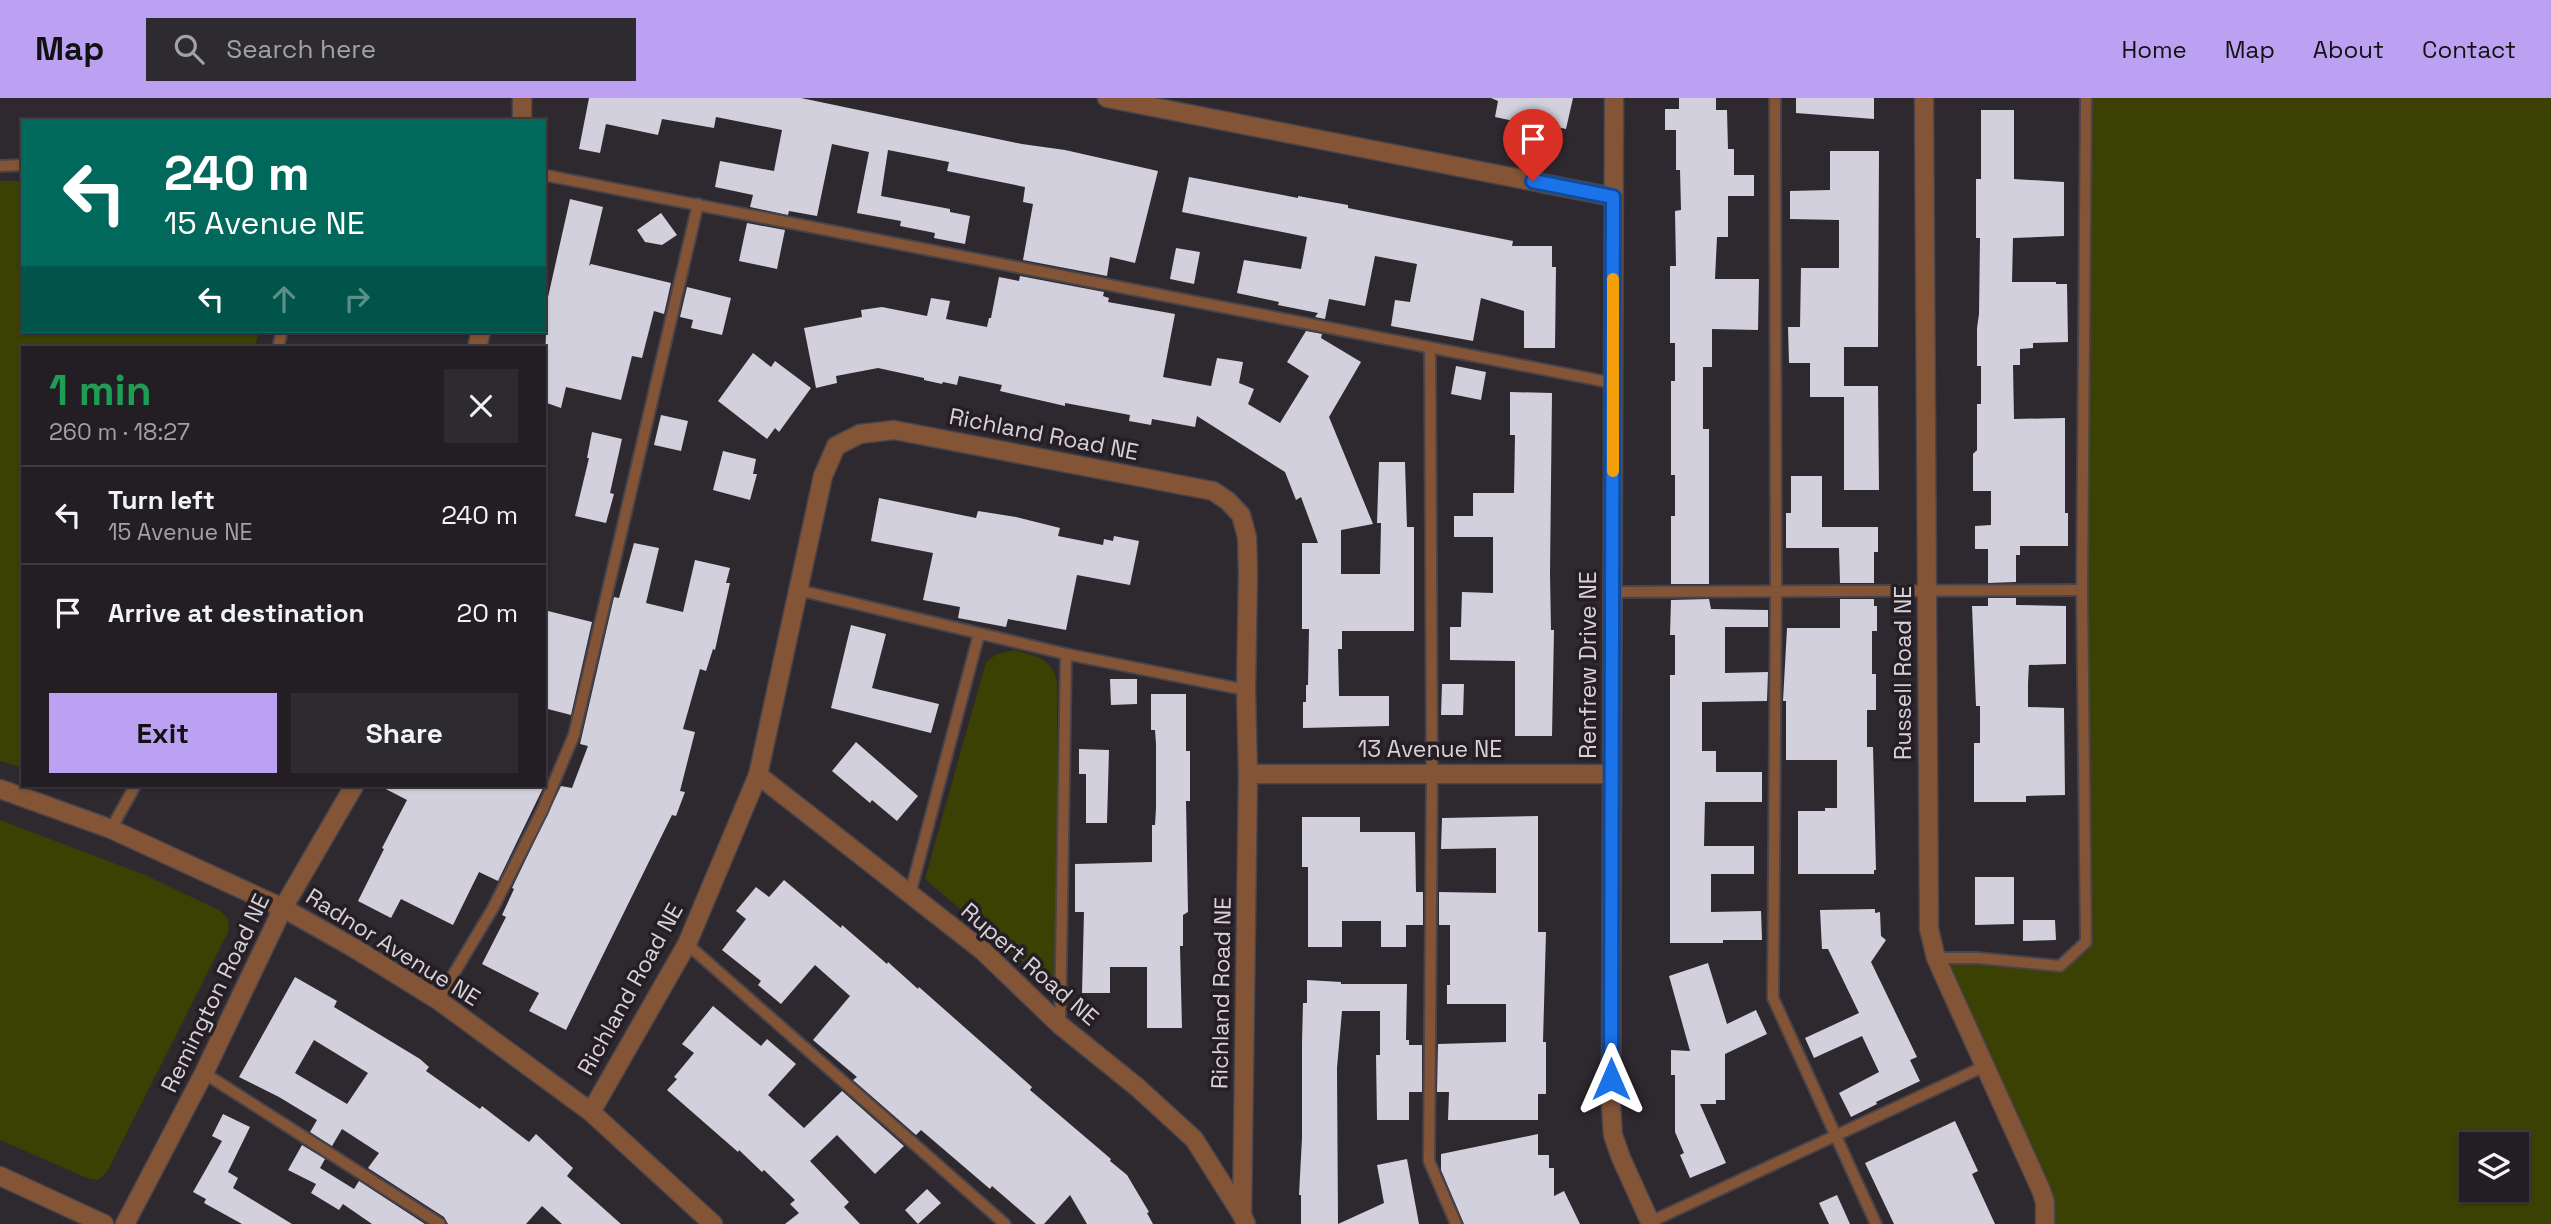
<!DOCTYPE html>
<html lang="en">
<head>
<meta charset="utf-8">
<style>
	:root { --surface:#221e23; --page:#2e2b30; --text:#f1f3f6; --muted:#a2a2a6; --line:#3f3c41; --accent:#bca0f2 }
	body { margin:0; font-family:"Space Grotesk",sans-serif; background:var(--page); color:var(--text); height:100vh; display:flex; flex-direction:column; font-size:26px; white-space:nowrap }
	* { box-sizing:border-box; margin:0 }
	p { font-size:23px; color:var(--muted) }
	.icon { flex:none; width:38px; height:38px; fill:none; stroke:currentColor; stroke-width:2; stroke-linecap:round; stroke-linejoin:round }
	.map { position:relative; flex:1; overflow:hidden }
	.panel { position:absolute; left:21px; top:248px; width:525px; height:441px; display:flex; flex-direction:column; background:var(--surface); border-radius:0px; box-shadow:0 2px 5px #0004,0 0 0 2px var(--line) }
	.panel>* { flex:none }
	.top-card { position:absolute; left:21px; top:21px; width:525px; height:214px; border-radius:0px; box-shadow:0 2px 5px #0004,0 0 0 2px var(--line); background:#00695c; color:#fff; overflow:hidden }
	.fabs { position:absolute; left:2459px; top:1034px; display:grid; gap:14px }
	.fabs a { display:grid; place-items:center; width:70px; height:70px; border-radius:0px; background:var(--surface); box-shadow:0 2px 5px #0004,0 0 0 2px var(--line); font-size:35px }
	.pin { position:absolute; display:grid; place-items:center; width:60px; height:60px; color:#fff; margin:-72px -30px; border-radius:50% 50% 50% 0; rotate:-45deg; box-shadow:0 0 7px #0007 }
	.pin .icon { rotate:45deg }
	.me { position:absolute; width:77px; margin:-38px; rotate:0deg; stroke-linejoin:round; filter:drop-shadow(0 0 5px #0008) }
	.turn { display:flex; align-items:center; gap:24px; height:147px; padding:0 28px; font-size:32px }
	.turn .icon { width:91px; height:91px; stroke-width:2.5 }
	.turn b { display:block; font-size:49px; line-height:60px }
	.lanes { display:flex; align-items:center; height:66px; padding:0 28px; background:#0003; justify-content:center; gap:35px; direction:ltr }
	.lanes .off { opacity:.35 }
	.round { display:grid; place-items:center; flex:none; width:74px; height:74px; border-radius:0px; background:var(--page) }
	.headline { display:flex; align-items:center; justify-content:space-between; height:119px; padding:0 28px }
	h1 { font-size:42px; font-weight:800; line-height:52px; color:#1e9e55 }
	.action { display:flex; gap:14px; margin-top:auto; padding:14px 28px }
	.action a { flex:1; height:80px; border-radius:0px; background:var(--accent); color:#111; font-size:28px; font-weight:800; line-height:80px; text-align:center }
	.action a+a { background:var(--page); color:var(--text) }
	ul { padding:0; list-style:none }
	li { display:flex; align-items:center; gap:21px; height:98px; padding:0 28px; border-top:2px solid var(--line) }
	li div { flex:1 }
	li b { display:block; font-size:26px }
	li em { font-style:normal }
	header { display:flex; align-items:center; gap:42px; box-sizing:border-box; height:98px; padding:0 35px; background:var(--accent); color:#111 }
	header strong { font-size:33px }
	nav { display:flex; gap:38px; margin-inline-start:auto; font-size:24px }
	.search { width:490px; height:63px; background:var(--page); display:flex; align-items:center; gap:18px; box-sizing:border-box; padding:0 24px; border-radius:0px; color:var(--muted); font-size:26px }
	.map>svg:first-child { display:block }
	.green { fill:#3a4103; fill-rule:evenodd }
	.building { fill:#d2d0dc; fill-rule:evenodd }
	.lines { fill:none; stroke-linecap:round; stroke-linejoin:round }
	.service-casing { stroke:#49434a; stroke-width:14 }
	.minor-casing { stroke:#49434a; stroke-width:21 }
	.tertiary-casing { stroke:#49434a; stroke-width:21 }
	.service { stroke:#835436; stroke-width:10 }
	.minor { stroke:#835436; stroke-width:18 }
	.tertiary { stroke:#835436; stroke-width:18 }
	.route-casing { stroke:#114b97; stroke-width:18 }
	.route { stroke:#1a73e8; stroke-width:12 }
	.slow { stroke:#f59e0b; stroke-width:12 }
	.labels { text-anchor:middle; stroke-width:7; stroke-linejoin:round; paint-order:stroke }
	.street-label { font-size:23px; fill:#d6d2d7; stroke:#251e25 }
</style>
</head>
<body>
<header>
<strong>Map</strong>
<div class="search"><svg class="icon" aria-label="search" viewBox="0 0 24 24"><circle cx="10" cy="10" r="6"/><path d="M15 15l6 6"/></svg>Search here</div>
<nav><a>Home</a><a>Map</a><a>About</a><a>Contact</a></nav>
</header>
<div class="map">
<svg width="2551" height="1126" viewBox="0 0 2551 1126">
	<rect width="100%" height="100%" fill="#2e282f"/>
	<!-- green -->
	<g class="green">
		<path d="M2086 0H2551V1126H2045L2046 1117 1936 860 2060 868 2086 844ZM2471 1046H2516V1092H2471Z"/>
		<path d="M0 83H23V233H259L255 250H23V670L0 663Z"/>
		<path d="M1014 552C1036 559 1051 559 1057 583V893L925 781 986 564 997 556Z"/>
		<path d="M0 722 145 777 221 813 228 821 229 832 107 1074 98 1082 87 1080 0 1042Z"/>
	</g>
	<!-- building -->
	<g class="building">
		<path d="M589 0H801L1022 46 1065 52 1158 73 1135 165 1110 159 1107 178 1023 162 1033 106 1023 104 1025 89 947 73 949 64 888 52 881 98 950 111V114L970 118 965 146 934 140 935 135 900 128 901 123 857 115 869 54 832 46 817 118 789 113 788 117 750 109 753 97 715 89 720 63 774 73 782 32 716 19 714 30 662 21 658 37 606 26 600 55 579 51Z"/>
		<path d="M1491 0H1573L1566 31 1539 25 1524 18 1523 25 1495 19 1498 3Z"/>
		<path d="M1679 0H1716V12H1727L1728 51H1734V77H1754V98H1728V139H1717L1715 181H1759L1758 232 1712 231V269H1703V331H1709V486H1671V418H1675V377H1671V283H1675V245H1670V168H1676L1675 113 1681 112 1680 72H1676V32H1665V11H1679Z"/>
		<path d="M1796 0H1874V21L1796 15Z"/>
		<path d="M1981 12H2014V81L2064 84V138L2013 140 2012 184H2056V186H2067L2068 244 2033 245V250L2020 251V267H2013L2014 321 2065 320V415H2068V448H2020V457H2016V484L1988 485V451H1975V428L1991 427V393H1973V356L1977 352V306H1981V268H1977V230L1979 216 1980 140H1976V81H1981Z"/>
		<path d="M1830 53H1879L1878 249H1844V299H1810V265H1789L1788 229H1800L1801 170H1839V122L1790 121V93L1830 92Z"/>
		<path d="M1189 79 1298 100V98L1348 107V110L1513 143 1512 148H1552V169H1556L1555 250H1524V213L1481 200 1473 243 1391 228 1395 202 1410 204 1417 166 1375 158 1365 208 1329 201 1325 221 1315 219 1318 215 1278 207 1279 204 1237 195 1244 162 1301 171 1307 139 1182 114Z"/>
		<path d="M570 101 603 109 589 168 591 166 671 185 664 216 654 213 642 260 632 258 621 302 566 289 561 310 544 304 546 234 541 233H544V217Z"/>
		<path d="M661 115 677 137 662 147 645 144 637 132Z"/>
		<path d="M747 125 785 132 777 171 739 163Z"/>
		<path d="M1176 150 1200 154 1194 186 1170 181Z"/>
		<path d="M1020 178 1104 194 1103 198 1109 200 1108 204 1175 216 1163 279 1211 288 1217 260 1243 264 1239 285 1254 291 1248 306 1280 325 1309 278 1287 264 1306 233 1322 236 1321 240 1361 264 1329 319 1373 426 1341 432V476H1380L1381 425H1377L1379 364H1405L1407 429H1414V533H1342V551H1338L1339 598H1389V628L1303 630V604H1306V587H1308L1309 531H1302V445H1318L1301 399 1296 402 1285 374 1197 318 1195 329 1152 321 1151 327 1129 323 1130 317 1065 305V308L1000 293 1002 287 959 278 957 287 943 284 942 286 924 282V280L878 270 836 278 837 285 816 290 804 230 862 219 861 212 882 209 927 218 931 200 950 203 946 221 987 229 989 220H991L999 179 1019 183Z"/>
		<path d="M687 189 731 200 722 237 691 230 693 222 680 219Z"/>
		<path d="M753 255 771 269 775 263 811 290 779 334 775 330 767 341 718 303Z"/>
		<path d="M1456 268 1486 274 1481 302 1451 296Z"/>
		<path d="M1844 288H1878L1879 392H1844Z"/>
		<path d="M1510 294 1552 295 1550 476 1551 532H1554L1552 638H1515V563L1450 562V529H1461L1462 494 1493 495V439H1454V418H1473V395H1514L1515 337H1510Z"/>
		<path d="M661 317 688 323 681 353 654 347Z"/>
		<path d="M592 334 622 341 610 395 614 396 606 425 575 418 589 360H587Z"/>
		<path d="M723 353 756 361 753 376H757L750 402 713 392Z"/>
		<path d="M1791 378H1822V429H1878V454H1874V485H1840L1839 450H1786V415H1791Z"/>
		<path d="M879 400 976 420 978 413 1016 419 1060 430 1058 438 1103 447 1104 441 1113 443 1114 438 1139 443 1130 487 1077 477 1066 532 1008 521 1006 529 958 520 960 509 923 502 933 455 871 443Z"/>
		<path d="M634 445 659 450 646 505 683 514 695 462 730 470 726 485H730L715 552 713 551 706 573 700 571 683 631 695 634 680 693 685 694 676 718 672 717 566 932 529 913 539 895 482 866 506 819 502 817 514 791 512 790 561 688 572 690 588 648 580 646 614 499 619 500Z"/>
		<path d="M1988 500H2016V507L2066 508V566L2029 567 2028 585V609L2064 610 2065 697 2026 698V704H1974V645H1980V608H1976L1972 508H1988Z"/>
		<path d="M1709 501 1711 511 1768 512V529H1725V575L1768 574 1767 603 1702 604V653H1716V674H1762V704H1705L1704 748H1754V776H1711V814L1761 813 1762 842H1723V845H1670V577H1675V537H1670L1671 502Z"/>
		<path d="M1840 501H1874V508H1877V533H1872V576H1876V612H1867V649H1873L1876 772H1874V776H1798V713H1825V710H1837V662H1786V603H1783L1787 530H1840Z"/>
		<path d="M544 512 592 524 571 617 544 610Z"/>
		<path d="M851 527 886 536 872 590 939 606 931 635 831 610Z"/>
		<path d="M1110 581H1137V606L1111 607Z"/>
		<path d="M1442 586H1464L1463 617H1441Z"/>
		<path d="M1151 596H1186V653H1190V703H1186L1188 814 1183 817V848H1180L1182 930H1147V869H1110V895H1082L1084 814H1075V766L1152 764V727H1155L1156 710V646L1155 632H1151Z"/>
		<path d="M856 644 918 698 897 723 872 702 870 705 832 673Z"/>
		<path d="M1079 651 1109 652 1107 725H1086V676H1079Z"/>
		<path d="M380 688H544L498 783 479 774 453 827 401 801 391 820 358 803 384 751 382 750 407 702Z"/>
		<path d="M1538 718V834H1546L1543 944H1546V996H1538V1022H1448L1449 994H1437L1438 946 1506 944V906H1447V887H1450V827H1439V794L1496 795V750L1441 751 1442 720Z"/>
		<path d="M1302 719H1360V734H1415L1416 794H1423V827H1406V849H1381V823H1342V849H1308V769H1302Z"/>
		<path d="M1975 779H2014V826L1975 827Z"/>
		<path d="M784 782 841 830 842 827 887 866 888 864 918 891 919 889 1032 989 1030 992 1111 1061 1110 1063 1127 1077 1149 1114 1147 1115 1153 1126H1087L1070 1097 1044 1126H1036L992 1088 990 1091 921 1032 916 1037 853 982 857 979 813 942 850 898 815 867 781 906 758 887 761 883 722 852 746 821 736 813 756 789 769 799Z"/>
		<path d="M1875 811V815L1880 814 1881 838 1886 842 1871 864 1917 959 1910 962 1920 983 1876 1004 1877 1006 1851 1019 1839 995 1879 974 1862 938 1814 960 1805 940 1859 915 1828 851H1822L1820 812Z"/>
		<path d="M2023 822H2055L2056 842 2023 843Z"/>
		<path d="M1708 865 1727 926 1756 912 1767 936 1725 956V1002H1716V1006H1700L1726 1065 1690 1080 1680 1057 1684 1055 1675 1034V977H1671V952L1690 953 1669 878Z"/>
		<path d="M295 879 337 903 334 909 420 961 429 969 426 973 480 1011 482 1008 529 1044 536 1036 573 1070 567 1078 621 1126H562L542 1108 526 1126H448L444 1119 368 1070 379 1055 342 1031 332 1048 310 1034 317 1022 279 999 239 979ZM314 942 368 975 347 1006 295 975Z"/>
		<path d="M1307 882 1341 884V886H1407L1406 942H1409V947H1422V994H1409V1022H1377L1376 957H1380V913H1342L1337 970 1338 1126H1301V1097H1299L1302 1040V945L1303 905H1307Z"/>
		<path d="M713 908 761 948 767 941 796 966 768 997 804 1030 842 993 904 1048 875 1076 837 1037 810 1063 849 1104 844 1109 860 1126H785L799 1115 790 1106 795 1102 764 1072 762 1074 739 1052 738 1054 667 992 677 981 674 979 694 955 682 946Z"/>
		<path d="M223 1016 250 1029 228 1074 238 1080 233 1090 292 1126H242L204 1105 206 1101 193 1094 222 1043 212 1038Z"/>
		<path d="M1955 1023 1978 1073 1972 1076 1995 1126H1894L1865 1065Z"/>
		<path d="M1538 1036V1057H1549V1070H1554V1098L1564 1093 1580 1126H1464L1441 1072V1056Z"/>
		<path d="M302 1047 325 1061 320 1070 354 1091 359 1083 425 1126H372L343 1106 339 1112 311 1095 316 1086 288 1072Z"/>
		<path d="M1407 1061 1419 1126H1338L1384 1105 1377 1067Z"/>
		<path d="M927 1091 941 1105 918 1126 905 1112Z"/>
		<path d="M1837 1097 1850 1126H1829L1819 1105Z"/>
	</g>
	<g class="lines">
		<defs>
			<g id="service">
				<path d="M1775 0 1776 494 1773 900 1876 1126"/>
				<path d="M0 68 23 67"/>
				<path d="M544 77 1613 285"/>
				<path d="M278 250 282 233"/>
				<path d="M1430 251 1432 676 1429 1063 1456 1126"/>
				<path d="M798 492 1066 556 1246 592"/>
				<path d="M1612 494 2082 492"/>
				<path d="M111 731 135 688"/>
				<path d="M910 796 979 536"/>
				<path d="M687 846 1005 1126"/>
				<path d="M1936 860H1978L2060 868 2086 844 2082 492 2086 0"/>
				<path d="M438 902 493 810 542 713 574 637 698 106"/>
				<path d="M1060 927 1066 556"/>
				<path d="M204 975 440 1126"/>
				<path d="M1650 1124 1985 968"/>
			</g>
			<g id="minor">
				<path d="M522 0V23"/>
				<path d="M1107 0 1613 99"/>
				<path d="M1614 0 1611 1008 1613 1037 1621 1060 1651 1126"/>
				<path d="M1924 0 1929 831 1936 860 2041 1092 2045 1104V1126"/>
				<path d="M477 250 481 233"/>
				<path d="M1248 676H1612"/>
				<path d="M758 677 983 853 1060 927 1137 989 1194 1041 1242 1117"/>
				<path d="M0 691 111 731 283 810 354 850 438 902 591 1014 713 1126"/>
				<path d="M591 1014 687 846 758 677 823 378 836 348 860 336 894 332 1213 393 1228 403 1241 417 1247 439 1248 475 1246 592 1248 676 1242 1117 1246 1126"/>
				<path d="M125 1126 204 975 283 810 354 688"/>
			</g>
			<path id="tertiary" d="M0 1078 104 1126"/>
		</defs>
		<!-- service casing -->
		<use href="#service" class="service-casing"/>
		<!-- minor casing -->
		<use href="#minor" class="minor-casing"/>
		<!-- tertiary casing -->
		<use href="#tertiary" class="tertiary-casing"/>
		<!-- service -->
		<use href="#service" class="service"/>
		<!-- minor -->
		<use href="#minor" class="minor"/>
		<!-- tertiary -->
		<use href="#tertiary" class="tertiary"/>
	</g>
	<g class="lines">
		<defs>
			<path id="route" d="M1533 83 1613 99 1611 981"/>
		</defs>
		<!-- route casing -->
		<use href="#route" class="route-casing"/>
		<!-- route -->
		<use href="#route" class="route"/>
		<!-- slow -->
		<path class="slow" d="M1613 373V181"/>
	</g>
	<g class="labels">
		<!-- street labels -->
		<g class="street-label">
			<text transform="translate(1044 336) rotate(11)" y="8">Richland Road NE</text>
			<text transform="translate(1588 567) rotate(-90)" y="8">Renfrew Drive NE</text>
			<text transform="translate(1903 575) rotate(-90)" y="8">Russell Road NE</text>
			<text x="1430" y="659">13 Avenue NE</text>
			<text transform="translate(393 849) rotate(32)" y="8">Radnor Avenue NE</text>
			<text transform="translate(1030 866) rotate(41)" y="8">Rupert Road NE</text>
			<text transform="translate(630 891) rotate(-61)" y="8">Richland Road NE</text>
			<text transform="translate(215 895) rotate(-64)" y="8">Remington Road NE</text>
			<text transform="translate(1221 895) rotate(-89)" y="8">Richland Road NE</text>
		</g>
	</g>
</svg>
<div class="fabs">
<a><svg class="icon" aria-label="layers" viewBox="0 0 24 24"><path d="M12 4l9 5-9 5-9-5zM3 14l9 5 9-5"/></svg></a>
</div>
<div class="pin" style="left:1533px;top:83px;background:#d93025"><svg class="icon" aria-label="arrive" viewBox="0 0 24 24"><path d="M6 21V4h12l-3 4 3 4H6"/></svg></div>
<svg class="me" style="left:1611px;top:981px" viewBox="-20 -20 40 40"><path d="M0-17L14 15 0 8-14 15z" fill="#1a73e8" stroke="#fff" stroke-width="4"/></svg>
<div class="top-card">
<div class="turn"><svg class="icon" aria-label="left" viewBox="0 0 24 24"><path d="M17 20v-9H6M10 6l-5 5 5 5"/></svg><div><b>240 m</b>15 Avenue NE</div></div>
<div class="lanes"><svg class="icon" aria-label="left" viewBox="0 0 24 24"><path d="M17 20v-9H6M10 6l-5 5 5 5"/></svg><svg class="icon off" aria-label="ahead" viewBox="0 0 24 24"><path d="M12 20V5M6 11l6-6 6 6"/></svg><svg class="icon off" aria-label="right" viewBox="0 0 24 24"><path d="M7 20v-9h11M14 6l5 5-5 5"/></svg></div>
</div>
<section class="panel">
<div class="headline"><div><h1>1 min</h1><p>260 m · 18:27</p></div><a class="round"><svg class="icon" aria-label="close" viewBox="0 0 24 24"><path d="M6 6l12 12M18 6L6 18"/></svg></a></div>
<ul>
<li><svg class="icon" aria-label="left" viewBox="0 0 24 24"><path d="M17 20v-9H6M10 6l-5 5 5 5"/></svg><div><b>Turn left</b><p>15 Avenue NE</p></div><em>240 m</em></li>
<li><svg class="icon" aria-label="arrive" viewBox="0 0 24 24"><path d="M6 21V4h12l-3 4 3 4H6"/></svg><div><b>Arrive at destination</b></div><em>20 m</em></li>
</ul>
<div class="action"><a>Exit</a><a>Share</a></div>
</section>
</div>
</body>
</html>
